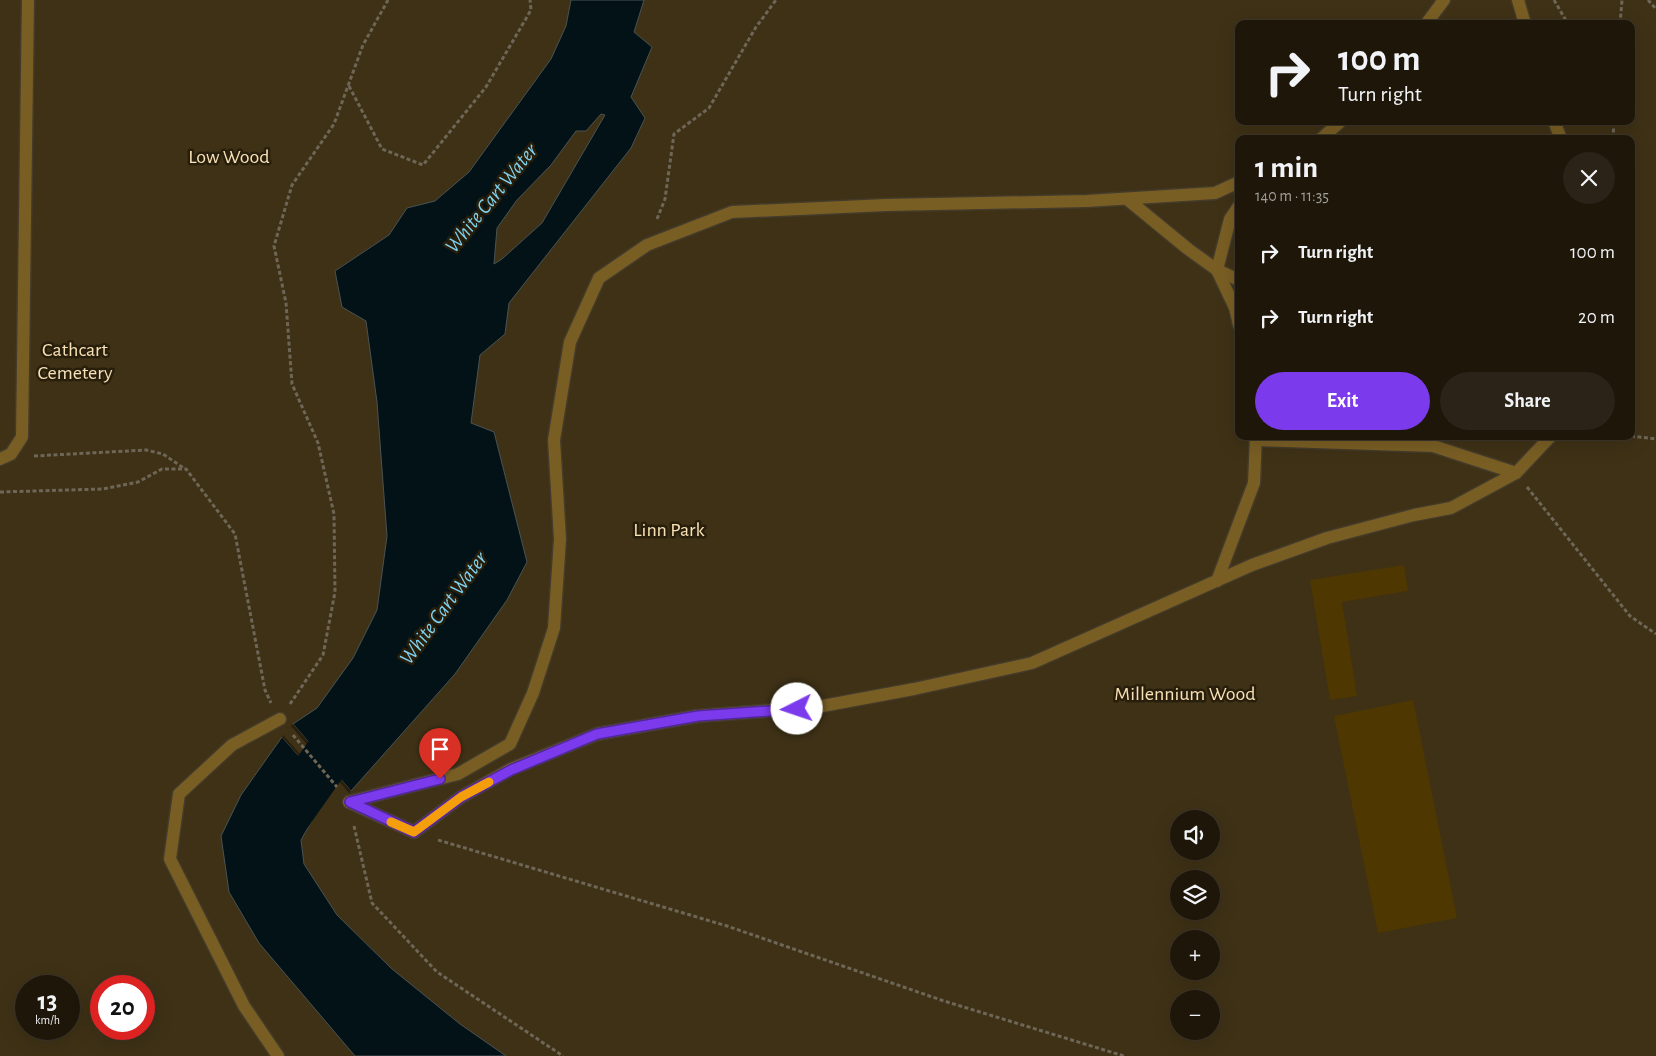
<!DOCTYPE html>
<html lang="en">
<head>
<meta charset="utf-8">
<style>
	:root { --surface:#1e1609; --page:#2b2317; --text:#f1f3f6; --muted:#a19f9c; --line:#3c352a; --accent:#7c3aed }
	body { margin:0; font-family:"Alegreya Sans",sans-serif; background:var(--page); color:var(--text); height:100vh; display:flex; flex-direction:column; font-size:19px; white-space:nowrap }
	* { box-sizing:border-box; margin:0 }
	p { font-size:16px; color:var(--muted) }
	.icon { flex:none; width:28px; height:28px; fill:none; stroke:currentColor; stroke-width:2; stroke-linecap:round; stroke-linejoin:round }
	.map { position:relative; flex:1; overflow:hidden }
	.drawer { position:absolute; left:1235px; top:135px; width:400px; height:305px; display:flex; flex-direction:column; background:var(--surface); border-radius:10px; box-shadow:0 5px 20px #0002,0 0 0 1px var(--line) }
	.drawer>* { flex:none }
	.hud { position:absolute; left:1235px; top:20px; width:400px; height:105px; border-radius:10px; box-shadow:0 5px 20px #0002,0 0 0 1px var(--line); background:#1e1609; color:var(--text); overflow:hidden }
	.fabs { position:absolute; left:1170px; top:810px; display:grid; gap:10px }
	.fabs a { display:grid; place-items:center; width:50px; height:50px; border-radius:50%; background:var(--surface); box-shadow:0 5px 20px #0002,0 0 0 1px var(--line); font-size:25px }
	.speed { position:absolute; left:15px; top:975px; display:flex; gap:10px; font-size:25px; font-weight:700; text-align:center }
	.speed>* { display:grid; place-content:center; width:65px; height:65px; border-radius:50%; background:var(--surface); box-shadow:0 5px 20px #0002,0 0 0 1px var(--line); line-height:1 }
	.speed small { font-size:12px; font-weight:400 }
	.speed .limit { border:8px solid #d22; background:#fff; color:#111 }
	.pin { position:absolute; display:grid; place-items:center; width:42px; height:42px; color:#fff; margin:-51px -21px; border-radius:50% 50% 50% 0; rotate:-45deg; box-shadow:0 0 5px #0007 }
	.pin .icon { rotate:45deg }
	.me { position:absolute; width:55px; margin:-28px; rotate:266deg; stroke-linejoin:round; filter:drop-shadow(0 0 4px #0008) }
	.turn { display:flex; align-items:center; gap:18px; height:105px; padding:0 20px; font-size:22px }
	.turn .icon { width:65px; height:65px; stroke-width:2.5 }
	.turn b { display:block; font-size:35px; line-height:42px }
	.round { display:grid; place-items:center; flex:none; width:52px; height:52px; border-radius:26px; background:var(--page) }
	.overview { display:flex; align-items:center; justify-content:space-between; height:85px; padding:0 20px }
	h1 { font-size:30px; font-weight:600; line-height:38px }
	.primary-button { display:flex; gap:10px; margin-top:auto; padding:10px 20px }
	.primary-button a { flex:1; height:58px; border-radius:30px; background:var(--accent); color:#fff; font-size:20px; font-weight:600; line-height:58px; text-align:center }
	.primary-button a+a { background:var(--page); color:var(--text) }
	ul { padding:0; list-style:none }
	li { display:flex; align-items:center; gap:15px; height:65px; padding:0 20px }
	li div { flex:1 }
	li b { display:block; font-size:19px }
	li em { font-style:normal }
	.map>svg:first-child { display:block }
	.green { fill:#3e3116; fill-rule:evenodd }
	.water { fill:#031217; stroke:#4a5353; fill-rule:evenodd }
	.pier { fill:#281e0c }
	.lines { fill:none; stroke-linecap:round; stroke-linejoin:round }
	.river { stroke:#031217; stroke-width:49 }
	.building { fill:#4e3700 }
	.service-casing { stroke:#443b2a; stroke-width:15 }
	.path { stroke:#6e6656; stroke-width:3; stroke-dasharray:4 2.5; stroke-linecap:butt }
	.service { stroke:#795e24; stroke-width:12 }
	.route-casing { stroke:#51269a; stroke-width:12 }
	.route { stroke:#7c3aed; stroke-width:9 }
	.slow { stroke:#f59e0b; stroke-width:9 }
	.labels { text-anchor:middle; stroke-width:5; stroke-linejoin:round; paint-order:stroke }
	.park-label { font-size:20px; fill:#f8e1b6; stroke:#281e0c }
	.water-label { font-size:21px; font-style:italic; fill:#7fd3f2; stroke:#281e0c }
</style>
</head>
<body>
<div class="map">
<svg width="1656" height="1056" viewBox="0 0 1656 1056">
	<rect width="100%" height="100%" fill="#281e0c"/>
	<!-- green -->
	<path class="green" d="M0 0H1656V1056H0ZM1239 24H1631V121H1239ZM1239 139H1631V436H1239ZM1179 819H1211V851H1179ZM1179 879H1211V911H1179ZM1179 939H1211V971H1179ZM26 986H69V1029H26ZM101 986H144V1029H101ZM1179 999H1211V1031H1179Z"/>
	<!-- water -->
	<g class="water">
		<path d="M571 0H644L634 32 652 47 631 97 645 118 631 148 509 303 505 334 480 355 471 423 494 432 527 562 507 600 455 674 351 791 293 724 317 708 353 658 377 610 387 536 377 402 366 321 342 307 335 271 389 235 407 208 435 201 469 172 551 59 566 26ZM601 114 605 115 542 223 502 259 494 264 497 228 517 200 551 165 576 131H586Z"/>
		<path d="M282 737 329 790 301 840 304 864 337 915 392 969 460 1024 506 1056H355L259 943 229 892 221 836 241 795Z"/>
	</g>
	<!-- pier -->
	<g class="pier">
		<path d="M293 724 351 791 349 793 291 726Z"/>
		<path d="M283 735 331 789V792L282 737Z"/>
	</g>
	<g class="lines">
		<!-- river -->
		<path class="river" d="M276 830 345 732 365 708"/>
	</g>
	<!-- building -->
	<g class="building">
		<path d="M1404 565 1408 591 1342 602 1357 696 1330 700 1310 580Z"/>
		<path d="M1413 700 1457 918 1378 933 1334 716Z"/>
	</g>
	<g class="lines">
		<defs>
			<g id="service">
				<path d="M1518 0 1525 24"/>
				<path d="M1426 24 1444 0"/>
				<path d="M1554 121 1561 139"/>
				<path d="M1321 139 1341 121"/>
				<path d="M1127 199 1188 249 1217 270 1235 308 1239 325"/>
				<path d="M1239 206 1230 219 1217 270 1239 280"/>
				<path d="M1256 440 1433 446 1516 473"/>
				<path d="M0 459 11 454 22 437 28 0"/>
				<path d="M1217 581 1254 483 1256 436"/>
				<path d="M349 802 458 774 510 744 533 693 554 628 560 539 554 440 570 342 599 278 647 245 732 212 886 205 1087 201 1215 193 1239 182"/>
				<path d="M349 802 414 832 461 797 511 769 597 734 697 716 817 707 914 689 1032 663 1252 565 1327 538 1414 515 1451 508 1516 473 1551 436"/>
				<path d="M278 1056 244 1006 170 859 179 794 232 745 280 719"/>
			</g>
		</defs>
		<!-- service casing -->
		<use href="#service" class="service-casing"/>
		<!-- path -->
		<g class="path">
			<path d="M1554 0 1568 24"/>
			<path d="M1648 0 1656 9"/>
			<path d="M1620 24 1622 0"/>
			<path d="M349 86 382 149 423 165 486 87 531 10 530 0"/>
			<path d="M1613 139 1614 121"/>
			<path d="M657 219 665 199 674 134 709 108 756 27 776 0"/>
			<path d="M1631 436 1656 439"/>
			<path d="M34 456 146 450 163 454 185 469"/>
			<path d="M1527 487 1630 616 1656 634"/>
			<path d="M0 492 103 489 138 482 162 469H186L235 534 265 690 271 703"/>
			<path d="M290 704 323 655 335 592 334 514 318 443 292 384 286 303 274 246 292 185 334 124 363 45 388 0"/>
			<path d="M293 735 337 787"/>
			<path d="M354 826 372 903 437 972 563 1056"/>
			<path d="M438 840 727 926 944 1001 1124 1056"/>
		</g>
		<!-- service -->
		<use href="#service" class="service"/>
	</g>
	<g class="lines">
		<defs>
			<path id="route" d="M440 779 350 802 414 832 461 797 511 770 597 734 698 716 797 709"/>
		</defs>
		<!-- route casing -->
		<use href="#route" class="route-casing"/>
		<!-- route -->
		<use href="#route" class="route"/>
		<!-- slow -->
		<path class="slow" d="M391 822 414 832 461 797 489 782"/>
	</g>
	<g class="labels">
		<!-- park labels -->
		<g class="park-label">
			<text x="229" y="163">Low Wood</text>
			<text x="75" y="356">Cathcart<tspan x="75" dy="23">Cemetery</tspan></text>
			<text x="669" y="536">Linn Park</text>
			<text x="1185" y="700">Millennium Wood</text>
		</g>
		<!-- water labels -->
		<g class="water-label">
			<text transform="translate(491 198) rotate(-51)" y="7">White Cart Water</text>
			<text transform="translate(443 608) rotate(-54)" y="7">White Cart Water</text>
		</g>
	</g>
</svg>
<div class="fabs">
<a><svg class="icon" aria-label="sound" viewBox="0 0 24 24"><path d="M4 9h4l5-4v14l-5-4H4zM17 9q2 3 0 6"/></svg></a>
<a><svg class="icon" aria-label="layers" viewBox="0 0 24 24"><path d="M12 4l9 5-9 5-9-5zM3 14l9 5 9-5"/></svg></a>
<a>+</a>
<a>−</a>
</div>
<div class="speed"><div>13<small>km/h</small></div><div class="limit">20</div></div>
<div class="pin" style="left:440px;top:779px;background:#d93025"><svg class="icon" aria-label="arrive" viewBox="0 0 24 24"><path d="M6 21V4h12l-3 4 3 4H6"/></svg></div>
<svg class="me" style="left:797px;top:709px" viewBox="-20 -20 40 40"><circle r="19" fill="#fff"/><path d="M0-13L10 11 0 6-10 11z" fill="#7c3aed"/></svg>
<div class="hud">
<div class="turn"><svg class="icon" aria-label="right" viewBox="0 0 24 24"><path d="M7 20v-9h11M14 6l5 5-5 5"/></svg><div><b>100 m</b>Turn right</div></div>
</div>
<section class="drawer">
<div class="overview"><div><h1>1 min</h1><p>140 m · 11:35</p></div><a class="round"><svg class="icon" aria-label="close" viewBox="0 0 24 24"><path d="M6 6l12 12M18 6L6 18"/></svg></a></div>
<ul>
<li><svg class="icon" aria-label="right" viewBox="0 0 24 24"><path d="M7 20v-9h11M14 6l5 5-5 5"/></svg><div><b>Turn right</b></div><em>100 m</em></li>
<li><svg class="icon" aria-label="right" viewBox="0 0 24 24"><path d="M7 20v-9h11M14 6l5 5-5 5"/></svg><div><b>Turn right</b></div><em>20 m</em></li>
</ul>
<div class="primary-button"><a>Exit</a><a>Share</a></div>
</section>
</div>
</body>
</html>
